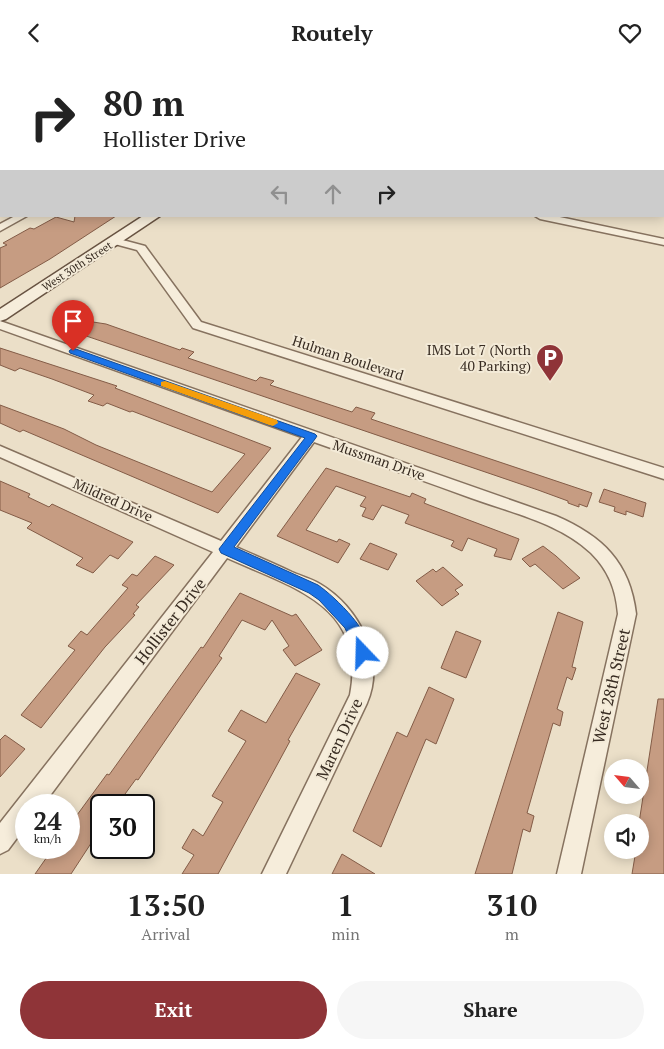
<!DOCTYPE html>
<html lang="en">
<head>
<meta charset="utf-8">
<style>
	:root { --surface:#fff; --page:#f6f6f6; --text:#222; --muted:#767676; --accent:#8f3438 }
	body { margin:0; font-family:"PT Serif",serif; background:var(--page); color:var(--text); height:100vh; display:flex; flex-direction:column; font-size:19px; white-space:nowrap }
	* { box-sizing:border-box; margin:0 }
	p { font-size:16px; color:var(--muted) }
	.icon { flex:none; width:28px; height:28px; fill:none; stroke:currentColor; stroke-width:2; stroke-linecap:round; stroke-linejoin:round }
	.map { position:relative; height:809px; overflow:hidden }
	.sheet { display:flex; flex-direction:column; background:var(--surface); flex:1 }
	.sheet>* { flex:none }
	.hud { position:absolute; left:0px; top:0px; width:665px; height:152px; box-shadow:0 2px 12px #0003; background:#fff; color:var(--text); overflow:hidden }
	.needle { width:32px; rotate:298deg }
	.tools { position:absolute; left:604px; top:694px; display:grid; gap:10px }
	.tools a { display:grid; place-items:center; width:45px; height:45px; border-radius:50%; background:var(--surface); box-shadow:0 2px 12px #0003; font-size:25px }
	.speed { position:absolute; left:15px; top:729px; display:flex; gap:10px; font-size:25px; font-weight:700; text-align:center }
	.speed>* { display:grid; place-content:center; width:65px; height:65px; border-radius:50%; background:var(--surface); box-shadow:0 2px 12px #0003; line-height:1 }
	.speed small { font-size:12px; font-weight:400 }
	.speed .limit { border:2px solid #111; border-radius:8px; background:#fff; color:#111 }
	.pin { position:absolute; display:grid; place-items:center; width:42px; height:42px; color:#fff; margin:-51px -21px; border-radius:50% 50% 50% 0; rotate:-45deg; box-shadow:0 0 5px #0007 }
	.pin .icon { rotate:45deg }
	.me { position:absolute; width:55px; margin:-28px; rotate:339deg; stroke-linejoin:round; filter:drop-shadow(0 0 4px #0008) }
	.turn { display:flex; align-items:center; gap:18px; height:105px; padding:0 20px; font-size:22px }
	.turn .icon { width:65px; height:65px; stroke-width:2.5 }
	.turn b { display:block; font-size:35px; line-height:42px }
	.lanes { display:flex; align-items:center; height:48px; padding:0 20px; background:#0003; justify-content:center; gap:25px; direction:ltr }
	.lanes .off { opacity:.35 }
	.eta { display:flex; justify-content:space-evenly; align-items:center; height:85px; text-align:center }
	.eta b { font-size:30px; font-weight:600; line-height:35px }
	.action { display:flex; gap:10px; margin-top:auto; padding:10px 20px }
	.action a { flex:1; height:58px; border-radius:30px; background:var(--accent); color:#fff; font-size:20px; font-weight:600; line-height:58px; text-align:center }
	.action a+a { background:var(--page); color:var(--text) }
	header { display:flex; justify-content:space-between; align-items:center; height:65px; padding:0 20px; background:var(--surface); font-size:22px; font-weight:600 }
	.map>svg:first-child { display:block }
	.building { fill:#c69c82; stroke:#835c47 }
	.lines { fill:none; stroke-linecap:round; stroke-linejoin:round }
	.minor-casing { stroke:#86725f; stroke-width:3 }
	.tertiary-casing { stroke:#86725f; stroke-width:2 }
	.secondary-casing { stroke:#685342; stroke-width:3 }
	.minor { fill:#f6eddb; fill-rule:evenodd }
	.tertiary { fill:#f6eddb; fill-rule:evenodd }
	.secondary { fill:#f6eddb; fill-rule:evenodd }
	.route { fill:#1a73e8; stroke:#114b97 }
	.slow { fill:#f59e0b }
	.labels { text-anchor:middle; stroke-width:4; stroke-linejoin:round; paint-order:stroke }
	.far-street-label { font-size:11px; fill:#372b21; stroke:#f3ead7 }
	.poi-label { font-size:14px; fill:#372b21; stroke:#f3ead7; text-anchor:end }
	.street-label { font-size:14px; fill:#372b21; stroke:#f3ead7 }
	.near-street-label { font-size:16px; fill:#372b21; stroke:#f3ead7 }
</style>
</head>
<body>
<header><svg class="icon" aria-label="back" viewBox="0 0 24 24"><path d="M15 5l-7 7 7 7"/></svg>Routely<svg class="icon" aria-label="heart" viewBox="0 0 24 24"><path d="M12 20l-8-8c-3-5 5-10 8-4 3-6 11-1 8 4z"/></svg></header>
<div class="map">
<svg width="664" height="809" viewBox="0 0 664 809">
	<rect width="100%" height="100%" fill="#ebdfc8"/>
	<!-- building -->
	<g class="building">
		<path d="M75 151H116L50 194 0 223V183L7 180 3 178 30 163 34 164 56 152 74 157Z"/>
		<path d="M61 250 89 260 93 257 106 259 180 285 182 283 194 287 188 293 256 316 260 312 274 316 270 320 352 347 356 342 375 348 371 354 592 428 587 442 579 439V442L568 438V436L538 425 54 260 59 257Z"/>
		<path d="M0 283 117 321 115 323 271 383 218 448 23 365 20 367 0 358V340L64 364 96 380 212 427 245 389 132 346 130 347 107 338 103 341 88 336 94 330 52 314 20 303 15 306 0 300Z"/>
		<path d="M326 403 410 432 412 428 426 434 424 438 429 440 519 474 511 495 494 491 497 484 468 473 462 486 451 481 454 476 405 458 409 450 382 440 373 455 362 451 366 443 360 441 366 432 336 421 306 465 337 477 339 474 350 479 338 498 277 471Z"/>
		<path d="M0 416 30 429 28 432 49 442 52 439 133 477 118 494 110 490 93 508 76 500 83 493 27 463 32 458 0 445Z"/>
		<path d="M604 424 646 438 643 452 626 446V450L614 446 615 442 599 437Z"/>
		<path d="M370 478 397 489 388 505 360 494Z"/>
		<path d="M543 481 556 491 580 513 563 524 535 499 530 502 522 494Z"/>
		<path d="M155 491 174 500 136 540 139 542 133 549 135 550 105 582 41 663 21 650 75 585 68 581 81 566 87 570 128 523 122 520 132 509 137 511Z"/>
		<path d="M443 502 463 520 455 525 459 529 442 541 416 516 433 504 436 507Z"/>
		<path d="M240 528 292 551 296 549 322 585 295 601 283 585 289 581 272 555 265 565 242 555 219 591 222 593 138 715 136 714 117 740H101V763L71 809H35L54 782H69V761L107 709 109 710 201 582 203 583Z"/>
		<path d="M558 547 583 557 572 602 576 603 572 615 567 612 557 644 563 647 560 661 553 658 527 748 534 751 530 767 523 764 512 809H475Z"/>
		<path d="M456 566 481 576 466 613 441 603Z"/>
		<path d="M296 608 320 619 288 675 290 676 218 809H182L194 790 182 783 193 764 203 771 223 737 212 731 246 676 228 666 241 645 266 658Z"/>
		<path d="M429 622 454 634 436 679 426 674 381 782 353 766 397 667 407 672Z"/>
		<path d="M658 634H664V809H632L636 785H640L639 758Z"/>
		<path d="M5 670 25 684 0 712V675Z"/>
		<path d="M342 789 375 809H332Z"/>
	</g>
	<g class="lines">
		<defs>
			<g id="minor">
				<path d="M0 0H4L1 2Z"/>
				<rect x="464" y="0" width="6" height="1"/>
				<path d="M15 151H27L0 166V159Z"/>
				<path d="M535 151H555L664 174V180L540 154Z"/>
				<path d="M115 173 145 181 201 257 664 403V414L193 263 137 185 111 178V174Z"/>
				<path d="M0 256 556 451C602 471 630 497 636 549L581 809H557L618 549C616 525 609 506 591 488 559 458 512 448 471 433 419 414 367 396 314 377L236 482C254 490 273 498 292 507 301 511 312 514 320 519 359 542 386 594 367 638L286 809H262L350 630C367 540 293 523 227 493L43 740H26V761L8 785 0 789V758L213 487 0 392V381L221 476 302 372 0 264Z"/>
			</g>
			<rect id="tertiary" x="0" y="31" width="1" height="6"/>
			<path id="secondary" d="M143 151H160L6 254 0 256V244Z"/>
		</defs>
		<!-- minor casing -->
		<use href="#minor" class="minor-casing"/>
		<!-- tertiary casing -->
		<use href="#tertiary" class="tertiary-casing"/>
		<!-- secondary casing -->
		<use href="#secondary" class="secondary-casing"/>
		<!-- minor -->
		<use href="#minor" class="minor"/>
		<!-- tertiary -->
		<use href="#tertiary" class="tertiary"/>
		<!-- secondary -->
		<use href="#secondary" class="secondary"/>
	</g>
	<!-- route -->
	<path class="route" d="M73 283 315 369 317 371 315 374 234 482 318 520C334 531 378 572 368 593L363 595 358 593 345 563 319 535 309 528 221 488 219 484 305 373 70 288 69 286Z"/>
	<!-- slow -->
	<path class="slow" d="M165 316 277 355 278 358 273 361 269 360 161 321V317Z"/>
	<!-- icons -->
	<defs>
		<symbol id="parking-pin" viewBox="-11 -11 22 30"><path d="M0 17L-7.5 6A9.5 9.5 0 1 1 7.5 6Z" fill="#8f3438" stroke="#f3ead7"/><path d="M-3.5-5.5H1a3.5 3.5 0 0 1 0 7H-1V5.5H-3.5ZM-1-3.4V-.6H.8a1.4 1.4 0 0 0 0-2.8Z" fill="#fff"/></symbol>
	</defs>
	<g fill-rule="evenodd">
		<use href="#parking-pin" x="534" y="277" width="32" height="43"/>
	</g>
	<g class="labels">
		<!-- far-street labels -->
		<g class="far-street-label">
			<text transform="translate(77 201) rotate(-33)" y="4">West 30th Street</text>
		</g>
		<!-- poi labels -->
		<g class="poi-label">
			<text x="531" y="290">IMS Lot 7 (North<tspan x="531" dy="16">40 Parking)</tspan></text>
		</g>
		<!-- street labels -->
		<g class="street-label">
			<text transform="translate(348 293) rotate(18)" y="5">Hulman Boulevard</text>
			<text transform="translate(379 395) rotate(19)" y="5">Mussman Drive</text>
			<text transform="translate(113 435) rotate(24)" y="5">Mildred Drive</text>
		</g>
		<!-- near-street labels -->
		<g class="near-street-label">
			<text transform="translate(170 556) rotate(-52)" y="6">Hollister Drive</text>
			<text transform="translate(611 621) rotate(-77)" y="6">West 28th Street</text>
			<text transform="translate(339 674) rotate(-65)" y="6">Maren Drive</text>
		</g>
	</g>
</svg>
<div class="tools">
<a><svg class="needle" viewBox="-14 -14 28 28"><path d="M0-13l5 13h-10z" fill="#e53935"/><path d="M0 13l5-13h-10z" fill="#767676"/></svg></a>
<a><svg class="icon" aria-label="sound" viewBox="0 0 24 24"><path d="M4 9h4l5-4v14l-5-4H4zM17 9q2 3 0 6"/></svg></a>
</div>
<div class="speed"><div>24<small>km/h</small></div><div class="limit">30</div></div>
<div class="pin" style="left:73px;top:286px;background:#d93025"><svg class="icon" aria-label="arrive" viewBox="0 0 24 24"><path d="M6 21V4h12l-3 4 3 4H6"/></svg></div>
<svg class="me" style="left:363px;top:588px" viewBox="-20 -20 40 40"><circle r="19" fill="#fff"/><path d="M0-13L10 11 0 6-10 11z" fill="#1a73e8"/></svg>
<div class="hud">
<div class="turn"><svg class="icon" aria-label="right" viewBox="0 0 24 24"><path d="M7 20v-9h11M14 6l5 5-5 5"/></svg><div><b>80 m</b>Hollister Drive</div></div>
<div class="lanes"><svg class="icon off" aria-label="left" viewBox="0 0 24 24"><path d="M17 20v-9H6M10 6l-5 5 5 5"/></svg><svg class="icon off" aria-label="ahead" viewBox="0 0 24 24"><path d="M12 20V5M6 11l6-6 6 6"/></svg><svg class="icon" aria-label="right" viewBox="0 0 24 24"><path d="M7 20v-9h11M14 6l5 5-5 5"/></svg></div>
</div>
</div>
<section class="sheet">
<div class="eta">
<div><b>13:50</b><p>Arrival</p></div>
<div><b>1</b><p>min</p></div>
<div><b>310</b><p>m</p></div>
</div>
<div class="action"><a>Exit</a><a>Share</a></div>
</section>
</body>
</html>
